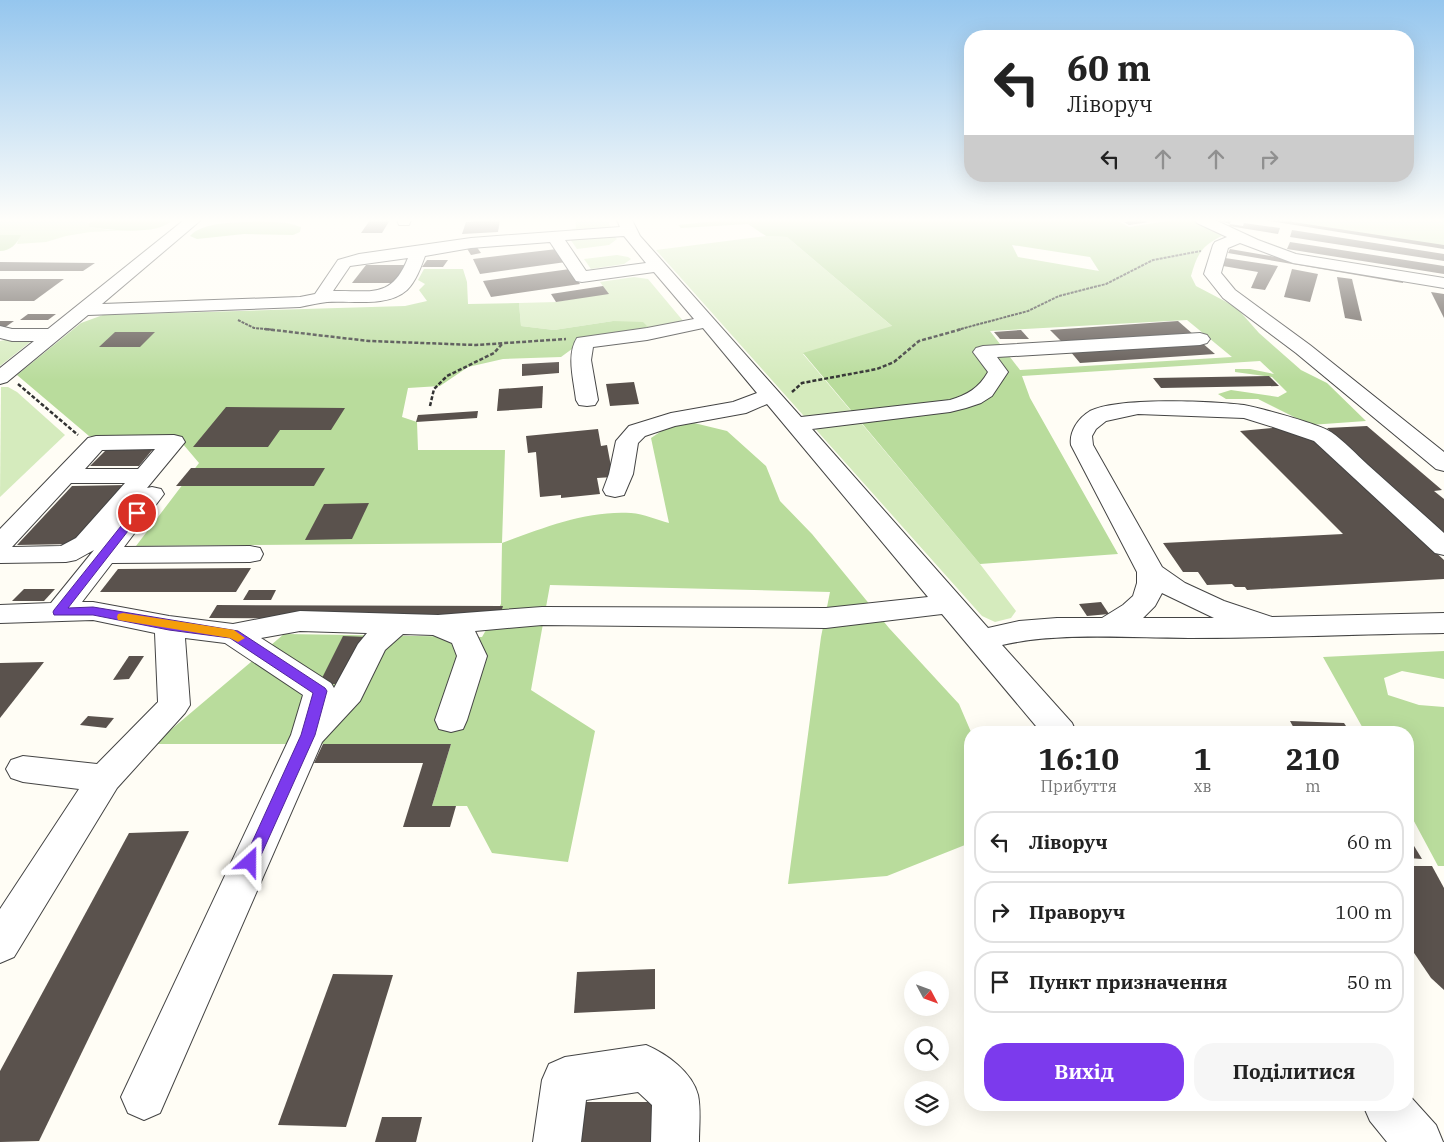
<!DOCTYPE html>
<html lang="uk">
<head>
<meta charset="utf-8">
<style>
	:root { --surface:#fff; --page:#f6f6f6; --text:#222; --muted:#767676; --line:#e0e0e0; --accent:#7c3aed }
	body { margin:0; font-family:"IBM Plex Serif",serif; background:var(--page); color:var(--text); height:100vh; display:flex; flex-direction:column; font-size:19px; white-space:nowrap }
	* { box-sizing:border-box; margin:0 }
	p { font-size:16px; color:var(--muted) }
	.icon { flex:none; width:28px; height:28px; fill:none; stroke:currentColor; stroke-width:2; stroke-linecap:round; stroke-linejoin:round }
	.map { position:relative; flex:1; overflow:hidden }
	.details { position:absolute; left:964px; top:726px; width:450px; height:385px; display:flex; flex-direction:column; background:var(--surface); border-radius:20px; box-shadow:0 5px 20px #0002 }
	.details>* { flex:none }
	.top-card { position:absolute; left:964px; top:30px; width:450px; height:152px; border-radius:20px; box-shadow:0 5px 20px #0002; background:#fff; color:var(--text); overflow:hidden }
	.needle { width:32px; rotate:131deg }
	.controls { position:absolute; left:904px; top:971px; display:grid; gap:10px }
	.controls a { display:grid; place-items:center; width:45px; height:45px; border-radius:50%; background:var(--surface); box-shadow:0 5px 20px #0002; font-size:25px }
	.pin { position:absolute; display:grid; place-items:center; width:42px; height:42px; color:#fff; margin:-21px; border:2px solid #fff; border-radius:50%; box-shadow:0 1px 5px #0007 }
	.me { position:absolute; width:55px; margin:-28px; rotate:24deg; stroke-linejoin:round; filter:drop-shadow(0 0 4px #0008) }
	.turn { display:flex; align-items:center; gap:18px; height:105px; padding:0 20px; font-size:22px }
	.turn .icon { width:65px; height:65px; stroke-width:2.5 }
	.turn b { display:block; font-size:35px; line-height:42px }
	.lanes { display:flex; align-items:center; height:48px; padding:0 20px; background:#0003; justify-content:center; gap:25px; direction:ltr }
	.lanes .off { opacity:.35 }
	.eta { display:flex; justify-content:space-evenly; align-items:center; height:85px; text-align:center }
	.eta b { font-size:30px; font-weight:700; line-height:35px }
	.button { display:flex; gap:10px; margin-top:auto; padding:10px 20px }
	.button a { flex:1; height:58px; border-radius:20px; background:var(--accent); color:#fff; font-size:20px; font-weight:700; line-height:58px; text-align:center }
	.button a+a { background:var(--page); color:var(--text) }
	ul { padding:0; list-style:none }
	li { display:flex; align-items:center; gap:15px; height:62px; margin:0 10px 8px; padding:0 10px; border:2px solid var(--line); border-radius:20px }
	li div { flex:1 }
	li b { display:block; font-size:19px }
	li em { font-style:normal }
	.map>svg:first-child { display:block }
	.green { fill:#d5ebbd }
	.forest { fill:#b9dc9c; fill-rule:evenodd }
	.building { fill:#5a524d }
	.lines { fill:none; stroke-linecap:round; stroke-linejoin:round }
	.minor-casing { stroke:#444; stroke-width:2 }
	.path-far1 { stroke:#333; stroke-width:2; stroke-dasharray:3 1; stroke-linecap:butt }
	.path { stroke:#333; stroke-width:2.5; stroke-dasharray:4 2; stroke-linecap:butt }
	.minor { fill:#fff; fill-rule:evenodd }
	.route { fill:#7c3aed; stroke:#51269a }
	.slow { fill:#f59e0b }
</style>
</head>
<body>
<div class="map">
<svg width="1444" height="1142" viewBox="0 0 1444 1142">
	<rect width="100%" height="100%" fill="#fffdf5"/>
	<!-- green -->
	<g class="green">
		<path d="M0 220H81L89 223V227L108 230 154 229 90 232 66 236 46 242 17 244 20 235H0Z"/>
		<path d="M575 220H608L611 230 573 231 572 229 576 228Z"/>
		<path d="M1274 220H1444V246Z"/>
		<path d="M613 235 617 239 609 245 577 249 570 239Z"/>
		<path d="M766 236 787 237 893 327 803 354 980 564 1016 611 1011 618 995 622 982 616 656 250Z"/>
		<path d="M617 255 628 257 631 259 624 264 591 269 584 259Z"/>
		<path d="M634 277 648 279 684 322 643 333 613 321 554 330 521 326 519 303 556 302 608 293 600 282Z"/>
		<path d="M15 338 34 339 0 366V341Z"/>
		<path d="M1 387H8L17 392 65 435 0 497Z"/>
	</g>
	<!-- forest -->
	<g class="forest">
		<path d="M95 220H173C156 236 112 230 89 227V223Z"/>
		<path d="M724 220H1117L1129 227 1173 220H1194L1224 235C1202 245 1197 254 1191 276L1196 286 1236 307 1259 333 1301 370 1327 383 1366 421 1310 425 1258 399H1226L1218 394 1231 390 1278 397 1287 392 1272 377 1235 372V369H1250L1274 374 1260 361 1022 376 1030 398 1118 554 980 564 803 353 892 326 787 237 766 236 748 224 681 228 678 225ZM1012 245 1090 257 1099 271 1018 257ZM1187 320 1232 357 1020 370 990 331Z"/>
		<path d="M260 221 288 223 301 227 300 232 293 235 244 234 197 239 190 236C203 221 241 223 260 221Z"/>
		<path d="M0 235H21C17 244 10 251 0 251Z"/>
		<path d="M424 269H463L467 282 468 304 519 303 521 326 554 330 613 321 643 322 649 328 576 346 561 357 503 359 468 367 440 386 408 388 402 417 417 422 418 450H505L502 543C542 528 588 510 631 513 644 514 657 520 669 523L651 438 669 426 694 423 727 431 766 466 780 501 812 534 889 628 959 704 971 732 970 843 887 876 788 884 821 637 830 592 550 585 531 690 595 731 568 862 492 853 467 806H432L451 744H154L284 634 482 637 501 604 502 543 136 546 199 463 177 437 89 436 17 375 81 323 103 315 405 306 427 301 419 290 425 284 418 280Z"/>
		<path d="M1444 651V679L1402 671 1384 678 1388 695 1419 705 1444 707V866H1438L1408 810V732H1365L1323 657Z"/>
	</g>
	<!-- building -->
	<g class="building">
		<path d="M370 220H390L382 233H361Z"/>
		<path d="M500 220 498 232 462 234 466 222Z"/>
		<path d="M1139 220 1149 222 1129 225 1124 222Z"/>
		<path d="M1216 220H1231L1230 224 1243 226 1244 223 1280 228 1278 234 1229 226 1230 224Z"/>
		<path d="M1264 220H1280L1444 245V249Z"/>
		<path d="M1292 230 1444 254V261L1290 237Z"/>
		<path d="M1290 242 1444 266V274L1287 249Z"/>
		<path d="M476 246 481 253 471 255 466 247Z"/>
		<path d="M557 249 566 262 480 274 473 259Z"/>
		<path d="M1230 249 1403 279V283L1228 253Z"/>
		<path d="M1225 258 1278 266 1265 290 1251 288 1258 272 1223 266Z"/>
		<path d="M427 260H448L443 267H422Z"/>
		<path d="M0 262 95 263 83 271H0Z"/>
		<path d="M366 265H408L395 283H352Z"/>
		<path d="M570 269 580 284 491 297 483 281Z"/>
		<path d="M1292 269 1318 274 1310 302 1284 297Z"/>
		<path d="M1337 277 1352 279 1362 321 1345 318Z"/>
		<path d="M0 279H64L34 301H0Z"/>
		<path d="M603 286 609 294 556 302 551 294Z"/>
		<path d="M1431 292 1444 294V318Z"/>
		<path d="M28 314H56L48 320H20Z"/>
		<path d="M0 321H14L4 328H0Z"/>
		<path d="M1178 321 1194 335 1063 343 1050 330Z"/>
		<path d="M1021 330 1029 339H1000L994 332Z"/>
		<path d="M115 332H155L140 347H99Z"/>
		<path d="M1201 342 1215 354 1080 363 1070 351Z"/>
		<path d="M559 362V373L522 376V364Z"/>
		<path d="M1269 376 1279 386 1161 388 1153 378Z"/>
		<path d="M634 382 639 404 610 406 606 384Z"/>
		<path d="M543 386 542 408 497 411 499 389Z"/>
		<path d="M226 407 345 408 331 430H280L268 447H193Z"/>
		<path d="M478 411 477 418 416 422 418 415Z"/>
		<path d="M1367 426 1442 490 1434 491 1444 499V534L1327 428Z"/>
		<path d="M1283 427 1310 436 1444 560V579L1247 590 1245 587H1235L1232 584 1207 585 1198 572H1183L1163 543 1343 534 1240 431Z"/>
		<path d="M598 429 601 446 607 445 613 477 597 478 600 494 561 498V495L540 497 536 452 528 453 526 436Z"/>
		<path d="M153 449 139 466H90L106 450Z"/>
		<path d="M191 468H325L314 486H176Z"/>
		<path d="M127 485 76 544 17 545 72 486Z"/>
		<path d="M369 503 352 539 305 540 324 504Z"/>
		<path d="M251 568 236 592H100L118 569Z"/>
		<path d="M24 589H55L44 601H12Z"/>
		<path d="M249 590H276L271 600H243Z"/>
		<path d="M1101 602 1109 614 1087 616 1079 604Z"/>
		<path d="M217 605 503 606 499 619 209 618Z"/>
		<path d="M343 636 367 637 344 684H319Z"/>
		<path d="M129 656H144L129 679 113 680Z"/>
		<path d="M44 662 0 718V663Z"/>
		<path d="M88 716 114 718 106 728 80 725Z"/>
		<path d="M1290 721 1344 723 1350 732H1296Z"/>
		<path d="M323 744H451L432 806H456L450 827H403L423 763H314Z"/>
		<path d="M189 831 39 1141 0 1142V1071L129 833Z"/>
		<path d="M1408 836 1422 859 1408 858Z"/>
		<path d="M1408 866H1432L1444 888V990L1431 978 1408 944Z"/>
		<path d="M655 969V1009L574 1013 577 972Z"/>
		<path d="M333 974 393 975 346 1127 278 1125Z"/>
		<path d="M579 1102H657L655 1142H574Z"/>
		<path d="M382 1117H422L416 1142H375Z"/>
	</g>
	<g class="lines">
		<defs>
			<g id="minor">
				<path d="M184 220H201L102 304 300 297 315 294 338 260 359 254 471 238 620 227 617 220H632L640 236 801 417 950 400C967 395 979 388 988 372L973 352 976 348 983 346 1200 333 1207 335 1210 339 1207 343 1200 345 997 357 1008 372 992 396 981 403 966 408 950 412 812 429 988 628 1019 621 1057 618H1102L1123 605 1133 596 1137 583V572L1071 445C1069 432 1078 418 1090 411 1118 397 1212 401 1244 405 1260 408 1319 424 1331 432 1344 441 1356 454 1368 465 1393 488 1419 510 1444 533V555L1435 553 1314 441 1273 427 1244 418 1138 414 1106 421 1096 429 1092 436 1093 445 1162 567 1185 583 1224 601 1272 617 1444 613V633C1359 634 1274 638 1189 638 1131 638 1058 632 1002 645L1072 723 1076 732H1041L942 614 826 628 542 625 475 631 487 656 467 720 463 729 451 732 439 729 435 720 457 656 452 643 433 635 403 634 385 650 360 701 322 742 160 1113 144 1120 128 1113 121 1097 291 735 303 695 225 643 185 638 190 705 185 713 117 788 14 957 0 963V909L79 789 23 782 11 778 6 769 11 760 23 756 97 764 158 702 155 633 93 620 0 623V605L51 603 94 550 76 560 66 562 0 563V529L88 438 96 436 174 435 182 437 185 442 147 488 152 487 161 489 164 494 124 547 250 546 260 548 263 554 260 560 250 562 112 563 82 602H93L169 616 233 624 300 611 438 615 542 607 826 608 928 597 767 404 746 413 675 426 645 436 638 443 633 474 624 495 615 497 606 495 603 490 609 474 616 441 629 426 671 413 733 402 757 393 703 328 647 340 593 347 591 360 598 400 595 405 587 406 579 405 576 400C574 381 566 355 577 338L647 328 694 319 654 272 582 282 576 281 550 242 471 248 425 256C421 267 416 281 407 290 387 308 351 300 327 302 318 303 309 305 300 307L88 315 7 382 0 384V368L34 341H12L0 338V326L12 329H48ZM624 236 646 263 586 271 565 240ZM408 258C391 300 371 290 333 291L350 266ZM155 449 138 469H85L102 450ZM71 483H125L76 538 61 546 12 547ZM1162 593 1214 618H1143L1155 606ZM300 631 367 633 358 644 334 688 331 683 261 638Z"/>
				<path d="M397 220H411L409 225H399Z"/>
				<path d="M1195 220H1215L1258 240 1296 254 1444 278V288L1293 263 1240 243 1228 248 1221 273 1235 290 1310 345 1444 452V471L1436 469 1296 353 1223 298 1204 274 1213 245 1215 242 1227 237 1197 223Z"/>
				<path d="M646 1045C667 1054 692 1072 698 1095 701 1109 699 1127 699 1142H651L652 1105 638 1092 586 1100 581 1142H533L542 1080 549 1064 565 1057Z"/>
				<path d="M1408 1094 1436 1125 1443 1142H1387L1370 1121 1363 1105H1408Z"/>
			</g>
		</defs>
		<!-- minor casing -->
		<use href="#minor" class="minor-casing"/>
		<!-- path-far1 -->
		<g class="path-far1">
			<path d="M238 320 254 328 276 330"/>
			<path d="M957 330 1028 311 1059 296 1106 284 1153 260 1201 251"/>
		</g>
		<!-- path -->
		<g class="path">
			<path d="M265 329 369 341 476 345 566 339"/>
			<path d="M18 384 78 435"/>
			<path d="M792 392 802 383 877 369 894 362 919 341 962 329"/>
			<path d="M430 406 434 389 447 376 494 353 502 344"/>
		</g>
		<!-- minor -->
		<use href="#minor" class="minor"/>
	</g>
	<!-- sky -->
	<linearGradient id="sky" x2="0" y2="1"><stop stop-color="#95c6ee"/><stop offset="0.58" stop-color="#fffefa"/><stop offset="1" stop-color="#fffefa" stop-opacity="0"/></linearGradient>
	<rect width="1444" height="380" fill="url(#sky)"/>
	<!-- route -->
	<path class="route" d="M137 510 142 513 68 608 93 607 238 631 325 688 327 691 315 735 258 862 256 866 250 868 245 866 243 862 301 735 313 693 230 638 169 630 93 615H54L53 612 54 610 133 511Z"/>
	<!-- slow -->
	<path class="slow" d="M123 613 234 630 245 638 238 642 230 638 118 620 117 617 118 614Z"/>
</svg>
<div class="controls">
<a><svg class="needle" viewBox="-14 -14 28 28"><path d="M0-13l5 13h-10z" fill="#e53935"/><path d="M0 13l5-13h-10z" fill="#767676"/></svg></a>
<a><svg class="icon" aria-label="search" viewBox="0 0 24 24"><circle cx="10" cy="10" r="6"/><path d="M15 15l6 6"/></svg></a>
<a><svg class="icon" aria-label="layers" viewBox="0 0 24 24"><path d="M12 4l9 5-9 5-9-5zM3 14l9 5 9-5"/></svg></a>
</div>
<div class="pin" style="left:137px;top:513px;background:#d93025"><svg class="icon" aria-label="arrive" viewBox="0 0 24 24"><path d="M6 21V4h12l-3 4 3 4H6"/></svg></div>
<svg class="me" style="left:250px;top:862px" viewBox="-20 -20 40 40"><path d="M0-17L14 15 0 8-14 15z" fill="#7c3aed" stroke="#fff" stroke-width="4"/></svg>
<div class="top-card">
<div class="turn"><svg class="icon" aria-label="left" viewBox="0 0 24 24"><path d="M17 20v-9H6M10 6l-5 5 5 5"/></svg><div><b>60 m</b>Ліворуч</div></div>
<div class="lanes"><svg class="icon" aria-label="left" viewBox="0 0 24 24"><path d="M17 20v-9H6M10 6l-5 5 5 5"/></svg><svg class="icon off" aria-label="ahead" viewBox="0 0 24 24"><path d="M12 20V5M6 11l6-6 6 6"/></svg><svg class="icon off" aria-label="ahead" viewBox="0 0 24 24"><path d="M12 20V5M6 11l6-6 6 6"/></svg><svg class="icon off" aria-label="right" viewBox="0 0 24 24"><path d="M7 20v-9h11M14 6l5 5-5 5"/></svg></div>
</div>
<section class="details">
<div class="eta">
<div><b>16:10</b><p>Прибуття</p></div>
<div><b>1</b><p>хв</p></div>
<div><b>210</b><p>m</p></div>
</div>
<ul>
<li><svg class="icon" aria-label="left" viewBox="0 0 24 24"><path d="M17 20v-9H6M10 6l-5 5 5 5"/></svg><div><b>Ліворуч</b></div><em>60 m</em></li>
<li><svg class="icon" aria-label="right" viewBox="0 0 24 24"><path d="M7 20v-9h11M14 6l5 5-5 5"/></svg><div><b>Праворуч</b></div><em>100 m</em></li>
<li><svg class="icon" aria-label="arrive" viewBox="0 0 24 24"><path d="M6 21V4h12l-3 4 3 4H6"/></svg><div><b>Пункт призначення</b></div><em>50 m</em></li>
</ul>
<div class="button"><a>Вихід</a><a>Поділитися</a></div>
</section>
</div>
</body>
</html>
